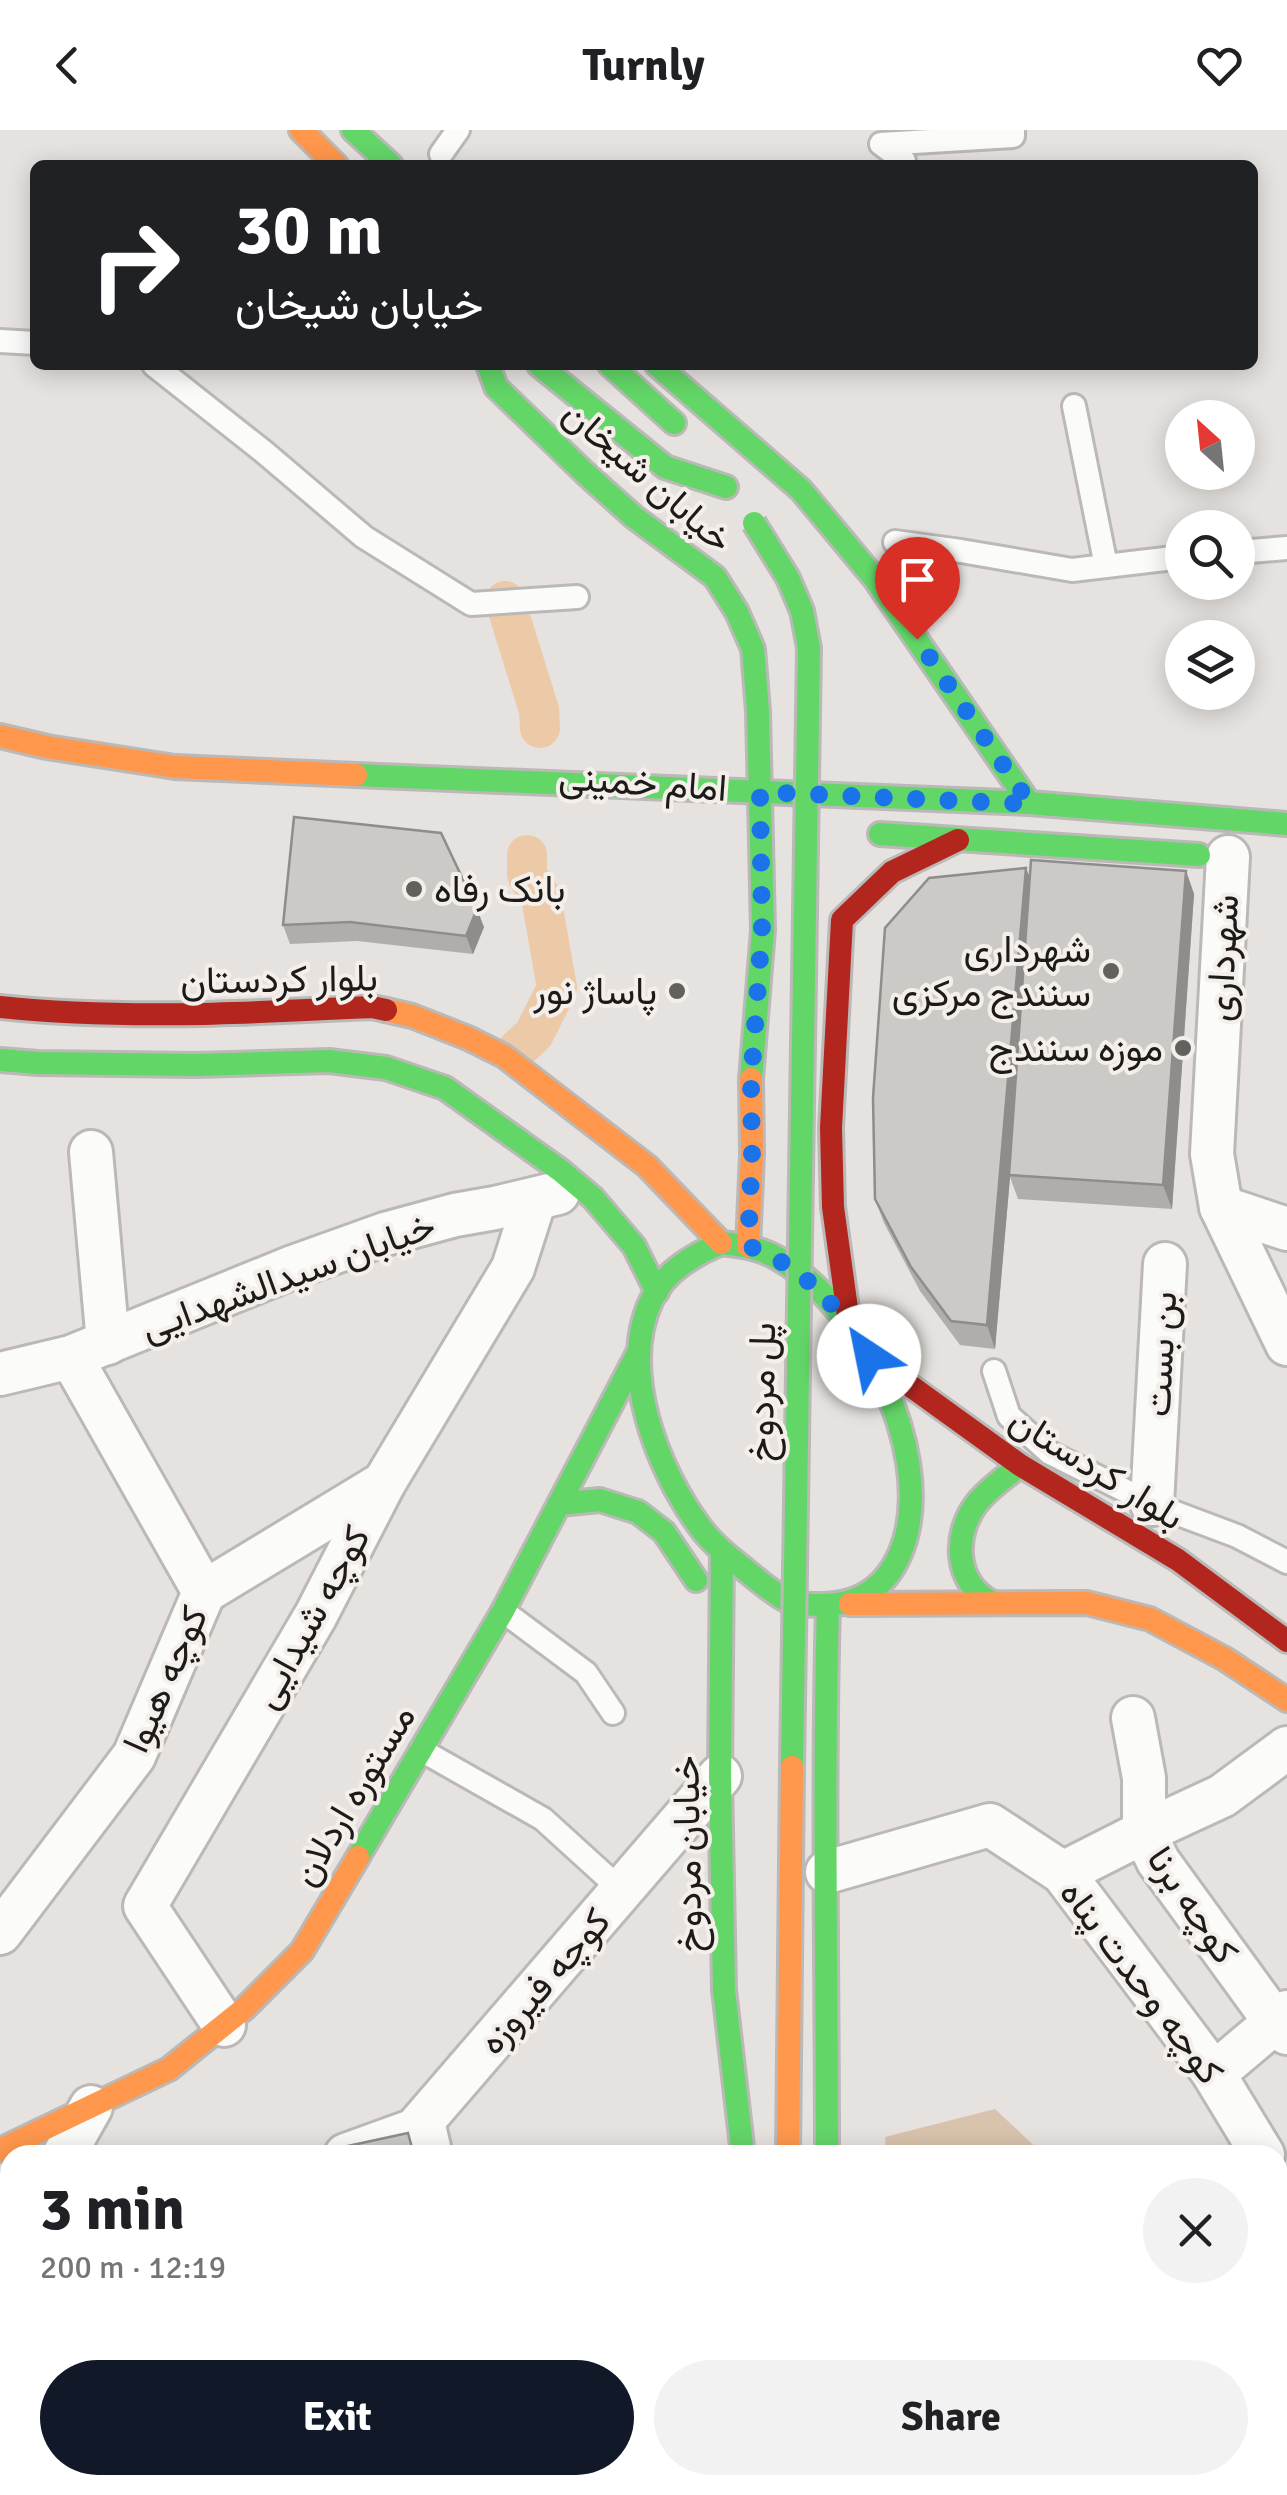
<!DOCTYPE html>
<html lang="en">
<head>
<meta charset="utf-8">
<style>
	:root { --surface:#fff; --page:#f2f2f2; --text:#202124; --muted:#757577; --accent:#111827 }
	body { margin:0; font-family:Signika,Vazirmatn,sans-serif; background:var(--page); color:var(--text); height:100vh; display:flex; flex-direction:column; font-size:38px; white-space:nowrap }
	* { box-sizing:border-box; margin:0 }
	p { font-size:32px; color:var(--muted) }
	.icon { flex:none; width:55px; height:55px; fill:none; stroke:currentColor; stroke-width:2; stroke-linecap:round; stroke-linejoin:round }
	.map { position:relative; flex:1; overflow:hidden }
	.details { position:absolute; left:0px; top:2015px; width:1288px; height:350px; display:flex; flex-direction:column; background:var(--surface); border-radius:30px 30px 0 0; box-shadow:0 5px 25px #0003 }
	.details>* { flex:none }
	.banner { position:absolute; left:30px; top:30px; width:1228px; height:210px; border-radius:15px; box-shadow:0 5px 25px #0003; background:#202124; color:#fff; overflow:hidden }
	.needle { width:65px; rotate:333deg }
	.controls { position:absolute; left:1165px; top:270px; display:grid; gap:20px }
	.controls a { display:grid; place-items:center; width:90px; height:90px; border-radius:50%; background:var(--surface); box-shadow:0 5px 25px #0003; font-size:50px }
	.pin { position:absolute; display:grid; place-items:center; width:85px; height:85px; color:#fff; margin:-102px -42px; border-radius:50% 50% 50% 0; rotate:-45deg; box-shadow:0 0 10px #0007 }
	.pin .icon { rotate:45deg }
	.me { position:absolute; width:110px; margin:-55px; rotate:326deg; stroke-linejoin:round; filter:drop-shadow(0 0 8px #0008) }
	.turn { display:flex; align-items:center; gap:35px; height:210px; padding:0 40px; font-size:45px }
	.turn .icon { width:130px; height:130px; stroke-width:2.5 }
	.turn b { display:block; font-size:70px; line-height:85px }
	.round { display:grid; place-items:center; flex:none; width:105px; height:105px; border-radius:52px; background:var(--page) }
	.headline { display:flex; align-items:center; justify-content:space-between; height:170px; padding:0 40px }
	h1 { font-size:60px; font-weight:800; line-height:75px }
	.button { display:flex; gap:20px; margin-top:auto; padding:20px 40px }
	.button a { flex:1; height:115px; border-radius:60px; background:var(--accent); color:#fff; font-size:40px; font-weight:800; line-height:115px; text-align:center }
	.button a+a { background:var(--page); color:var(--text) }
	header { display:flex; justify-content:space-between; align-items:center; height:130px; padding:0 40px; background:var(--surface); font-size:45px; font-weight:800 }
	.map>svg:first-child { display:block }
	.green { fill:#d9c3ad }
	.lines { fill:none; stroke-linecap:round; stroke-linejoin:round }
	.canal { stroke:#edcaa7; stroke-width:40 }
	.lane-casing { stroke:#bbb9b7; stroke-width:28 }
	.street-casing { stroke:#bbb9b7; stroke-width:48 }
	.fast-casing { stroke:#bbb9b7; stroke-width:28 }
	.slow-casing { stroke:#bbb9b7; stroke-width:28 }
	.jam-casing { stroke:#bbb9b7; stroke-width:28 }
	.lane { stroke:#fbfbfa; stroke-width:22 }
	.street { stroke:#fbfbfa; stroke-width:42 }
	.fast { stroke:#63d668; stroke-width:22 }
	.slow { stroke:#ff974d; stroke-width:22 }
	.jam { stroke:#b3261e; stroke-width:22 }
	.fast-bridge-casing { stroke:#bbb9b7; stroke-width:28; stroke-linecap:butt }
	.slow-bridge-casing { stroke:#bbb9b7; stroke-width:28; stroke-linecap:butt }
	.fast-bridge { stroke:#63d668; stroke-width:22 }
	.slow-bridge { stroke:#ff974d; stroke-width:22 }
	.wall { fill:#afaeab }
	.shaded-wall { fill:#8f8d8b }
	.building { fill:#cccac7; stroke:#8f8d8b; stroke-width:2.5 }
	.route { stroke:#1a73e8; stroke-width:18; stroke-dasharray:0 32.4 }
	.poi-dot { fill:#63615e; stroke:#f4efea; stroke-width:4 }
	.labels { text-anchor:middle; stroke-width:8; stroke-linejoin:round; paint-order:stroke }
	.street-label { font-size:38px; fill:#1d1b19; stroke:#f4efea }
	.poi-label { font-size:38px; fill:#1d1b19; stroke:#f4efea; text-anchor:end }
</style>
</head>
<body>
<header><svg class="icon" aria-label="back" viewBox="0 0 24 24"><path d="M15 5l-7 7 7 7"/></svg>Turnly<svg class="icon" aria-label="heart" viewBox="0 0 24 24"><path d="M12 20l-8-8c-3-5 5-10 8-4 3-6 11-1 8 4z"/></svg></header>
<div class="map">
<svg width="1287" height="2365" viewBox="0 0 1287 2365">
	<rect width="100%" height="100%" fill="#e5e2df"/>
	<!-- green -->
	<g class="green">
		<path d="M995 1979 1044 2025H886L885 2007Z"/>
		<path d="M10 2169V2311L0 2305V2186Z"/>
	</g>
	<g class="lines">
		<!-- canal -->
		<g class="canal">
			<path d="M505 471 539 580 540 598"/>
			<path d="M518 919 534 904 557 858 541 767 527 745V725"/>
		</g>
		<defs>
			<g id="lane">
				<path d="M441 24 458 0"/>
				<path d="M904 35V31L881 14 1013 6V0"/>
				<path d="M0 211 35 213"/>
				<path d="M154 235 264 322 364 407 471 474 577 467"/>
				<path d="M1074 276 1106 436"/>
				<path d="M895 412 961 421 1072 440 1182 427"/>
				<path d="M1238 422 1287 418"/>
				<path d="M994 1241 1009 1286 1050 1323 1152 1374 1237 1406 1287 1432"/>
				<path d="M503 1481 586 1543 613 1583"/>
				<path d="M421 1620 543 1689 621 1760"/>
				<path d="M431 1982 441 2025"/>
				<path d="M142 2355 144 2365"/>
				<path d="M273 2355 275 2365"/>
				<path d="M603 2355 607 2365"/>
			</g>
			<g id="street">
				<path d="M1228 727 1212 1024 1221 1077 1287 1214"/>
				<path d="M91 1022 108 1213"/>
				<path d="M1221 1077 1287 1099"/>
				<path d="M0 1244 71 1227 293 1137 385 1104 455 1085 495 1078 558 1063"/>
				<path d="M1152 1374 1165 1134"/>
				<path d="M204 1462 384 1353"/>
				<path d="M1133 1588 1144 1648V1702L1158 1731 1267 1881 1287 1903"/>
				<path d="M827 1742 990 1695 1063 1743 1212 1941 1263 2025"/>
				<path d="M1063 1743 1144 1702 1222 1666 1287 1618"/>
				<path d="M0 1803 134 1626 204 1462 71 1227"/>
				<path d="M224 1895 145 1776 316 1485 384 1353 513 1138 535 1069"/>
				<path d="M1212 1941 1229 1931 1287 1882"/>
				<path d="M64 2025 91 1977"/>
				<path d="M346 2025 415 2000 720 1646"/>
				<path d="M0 2136 10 2119"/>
				<path d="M1278 2191 1287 2197"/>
				<path d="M1278 2291 1287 2289"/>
				<path d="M1096 2355 1100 2365"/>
			</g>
			<g id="fast">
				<path d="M353 0 391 35"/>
				<path d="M488 235 496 257 585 343 634 387 715 447 737 482 753 519 758 581 763 800 751 949"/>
				<path d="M539 235 665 337 726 357"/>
				<path d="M610 235 674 293"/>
				<path d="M657 235 801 360 875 449 1029 673"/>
				<path d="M356 645 1029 673 1287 694"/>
				<path d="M880 704 1199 725"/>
				<path d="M0 930 38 933 195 935 329 931 386 938 445 958 561 1041 593 1068 634 1116 657 1162"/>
				<path d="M721 1113C741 1115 761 1118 779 1129 861 1176 932 1317 905 1410 893 1450 867 1474 824 1475 811 1475 798 1475 786 1470 773 1463 761 1453 749 1443 732 1429 713 1415 700 1397 657 1339 618 1239 652 1169 665 1141 694 1125 721 1113Z"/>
				<path d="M559 1374 600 1370 638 1382 664 1402 696 1450"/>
				<path d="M722 1421 720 1646 724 1860 743 2025"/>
				<path d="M991 1472C954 1452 953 1404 977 1373 989 1358 1006 1347 1020 1335"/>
				<path d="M358 1727 503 1481 638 1223"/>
				<path d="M827 2025C827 1842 823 1658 828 1475"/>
			</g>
			<g id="slow">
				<path d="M301 0 336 35"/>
				<path d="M0 606 47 617 175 637 356 645"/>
				<path d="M386 880 412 886 468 908 504 926 647 1036 721 1113"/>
				<path d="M748 1116 752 1024 751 949"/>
				<path d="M850 1474 1087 1473 1150 1489 1225 1529 1287 1570"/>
				<path d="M0 2020 169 1939 245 1878 302 1821 358 1727"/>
			</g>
			<g id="jam">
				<path d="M0 877C124 890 248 883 372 877L386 880"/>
				<path d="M849 1193 833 1077 831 998 842 790 892 742 958 710"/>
				<path d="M869 1226 1020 1335 1178 1430 1287 1511"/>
				<path d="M808 2355 809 2365"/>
			</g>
		</defs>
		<!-- lane casing -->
		<use href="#lane" class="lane-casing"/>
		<!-- street casing -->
		<use href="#street" class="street-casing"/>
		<!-- fast casing -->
		<use href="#fast" class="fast-casing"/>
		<!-- slow casing -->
		<use href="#slow" class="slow-casing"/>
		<!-- jam casing -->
		<use href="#jam" class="jam-casing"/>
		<!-- lane -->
		<use href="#lane" class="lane"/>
		<!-- street -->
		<use href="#street" class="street"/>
		<!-- fast -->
		<use href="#fast" class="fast"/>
		<!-- slow -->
		<use href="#slow" class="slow"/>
		<!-- jam -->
		<use href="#jam" class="jam"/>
		<defs>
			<path id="fast-bridge" d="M754 393 788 448 802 481 809 518 792 1637"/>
			<path id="slow-bridge" d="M788 2025 792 1637"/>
		</defs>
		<!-- fast-bridge casing -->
		<use href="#fast-bridge" class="fast-bridge-casing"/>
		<!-- slow-bridge casing -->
		<use href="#slow-bridge" class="slow-bridge-casing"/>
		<!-- fast-bridge -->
		<use href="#fast-bridge" class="fast-bridge"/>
		<!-- slow-bridge -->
		<use href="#slow-bridge" class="slow-bridge"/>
	</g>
	<!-- wall -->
	<g class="wall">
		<path d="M294 687 484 797 473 824 357 811 290 814 283 795Z"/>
		<path d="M1026 738 1030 748 1186 741 1194 764 1172 1079 1018 1069 1010 1047 995 1219 960 1215 920 1161 884 1093 875 1069Z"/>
	</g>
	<!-- shaded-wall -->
	<g class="shaded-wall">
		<path d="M1026 738 1035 761 995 1219 987 1195Z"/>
		<path d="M1186 741 1194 764 1172 1079 1163 1055Z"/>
		<path d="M477 779 484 797 473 824 466 806Z"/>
	</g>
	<!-- building -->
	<g class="building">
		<path d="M294 687 441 703 477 779 466 806 350 792 283 795Z"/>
		<path d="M1031 730 1186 741 1163 1055 1009 1045Z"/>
		<path d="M1026 738 987 1195 951 1191 911 1137 875 1069 873 968 885 798 929 748Z"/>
		<path d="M408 2003 414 2025H306Z"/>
	</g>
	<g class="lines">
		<!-- route -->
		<path class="route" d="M869 1226C839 1177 803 1136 748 1116L752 1024 751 952 762 800 760 662 1030 674 917 509"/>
	</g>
	<!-- markers -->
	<g class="poi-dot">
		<circle cx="414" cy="759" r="10"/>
		<circle cx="1111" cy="841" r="10"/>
		<circle cx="677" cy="861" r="10"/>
		<circle cx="1183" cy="918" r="10"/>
	</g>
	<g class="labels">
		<!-- street labels -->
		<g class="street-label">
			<text transform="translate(648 346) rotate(41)" y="13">خیابان شیخان</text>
			<text transform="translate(643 652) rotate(4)" y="13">امام خمینی</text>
			<text transform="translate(1222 828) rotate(-87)" y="13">شهرداری</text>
			<text transform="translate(279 849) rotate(-1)" y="13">بلوار کردستان</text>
			<text transform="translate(288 1146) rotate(-20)" y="13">خیابان سیدالشهدایی</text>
			<text transform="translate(1160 1224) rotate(-87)" y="13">بن بست</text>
			<text transform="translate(761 1262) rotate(-89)" y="13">پل مردوخ</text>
			<text transform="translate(1097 1338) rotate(32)" y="13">بلوار کردستان</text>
			<text transform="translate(311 1487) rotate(-61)" y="13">کوچه شیدایی</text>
			<text transform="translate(165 1549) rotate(-66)" y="13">کوچه هیوا</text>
			<text transform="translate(353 1665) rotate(-59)" y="13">مستوره اردلان</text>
			<text transform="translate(687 1724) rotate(-91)" y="13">خیابان مردوخ</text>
			<text transform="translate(1193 1775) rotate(56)" y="13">کوچه برنا</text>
			<text transform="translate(544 1851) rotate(-49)" y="13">کوچه فیروزه</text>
			<text transform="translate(1142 1852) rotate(53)" y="13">کوچه وحدت پناه</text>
		</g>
		<!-- poi labels -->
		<g class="poi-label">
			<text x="434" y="772" text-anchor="start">بانک رفاه</text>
			<text x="1091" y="832">شهرداری<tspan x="1091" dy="44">سنندج مرکزی</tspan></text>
			<text x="657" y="874">پاساژ نور</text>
			<text x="1163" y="931">موزه سنندج</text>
		</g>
	</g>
</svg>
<div class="controls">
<a><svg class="needle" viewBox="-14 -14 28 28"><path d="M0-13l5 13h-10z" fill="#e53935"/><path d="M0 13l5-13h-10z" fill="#757577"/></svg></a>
<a><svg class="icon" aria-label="search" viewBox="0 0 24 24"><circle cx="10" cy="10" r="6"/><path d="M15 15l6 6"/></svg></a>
<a><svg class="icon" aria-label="layers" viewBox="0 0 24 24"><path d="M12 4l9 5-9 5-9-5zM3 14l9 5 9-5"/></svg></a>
</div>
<div class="pin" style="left:917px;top:509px;background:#d93025"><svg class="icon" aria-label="arrive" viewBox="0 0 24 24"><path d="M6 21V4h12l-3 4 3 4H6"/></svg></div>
<svg class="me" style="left:869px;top:1226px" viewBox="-20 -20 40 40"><circle r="19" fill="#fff"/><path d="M0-13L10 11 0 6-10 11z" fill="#1a73e8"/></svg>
<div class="banner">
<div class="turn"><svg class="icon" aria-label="right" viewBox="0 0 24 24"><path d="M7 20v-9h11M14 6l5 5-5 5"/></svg><div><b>30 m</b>خیابان شیخان</div></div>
</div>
<section class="details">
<div class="headline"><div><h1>3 min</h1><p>200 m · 12:19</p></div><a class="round"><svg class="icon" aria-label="close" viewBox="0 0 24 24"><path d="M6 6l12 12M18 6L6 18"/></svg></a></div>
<div class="button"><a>Exit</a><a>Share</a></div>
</section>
</div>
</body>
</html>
